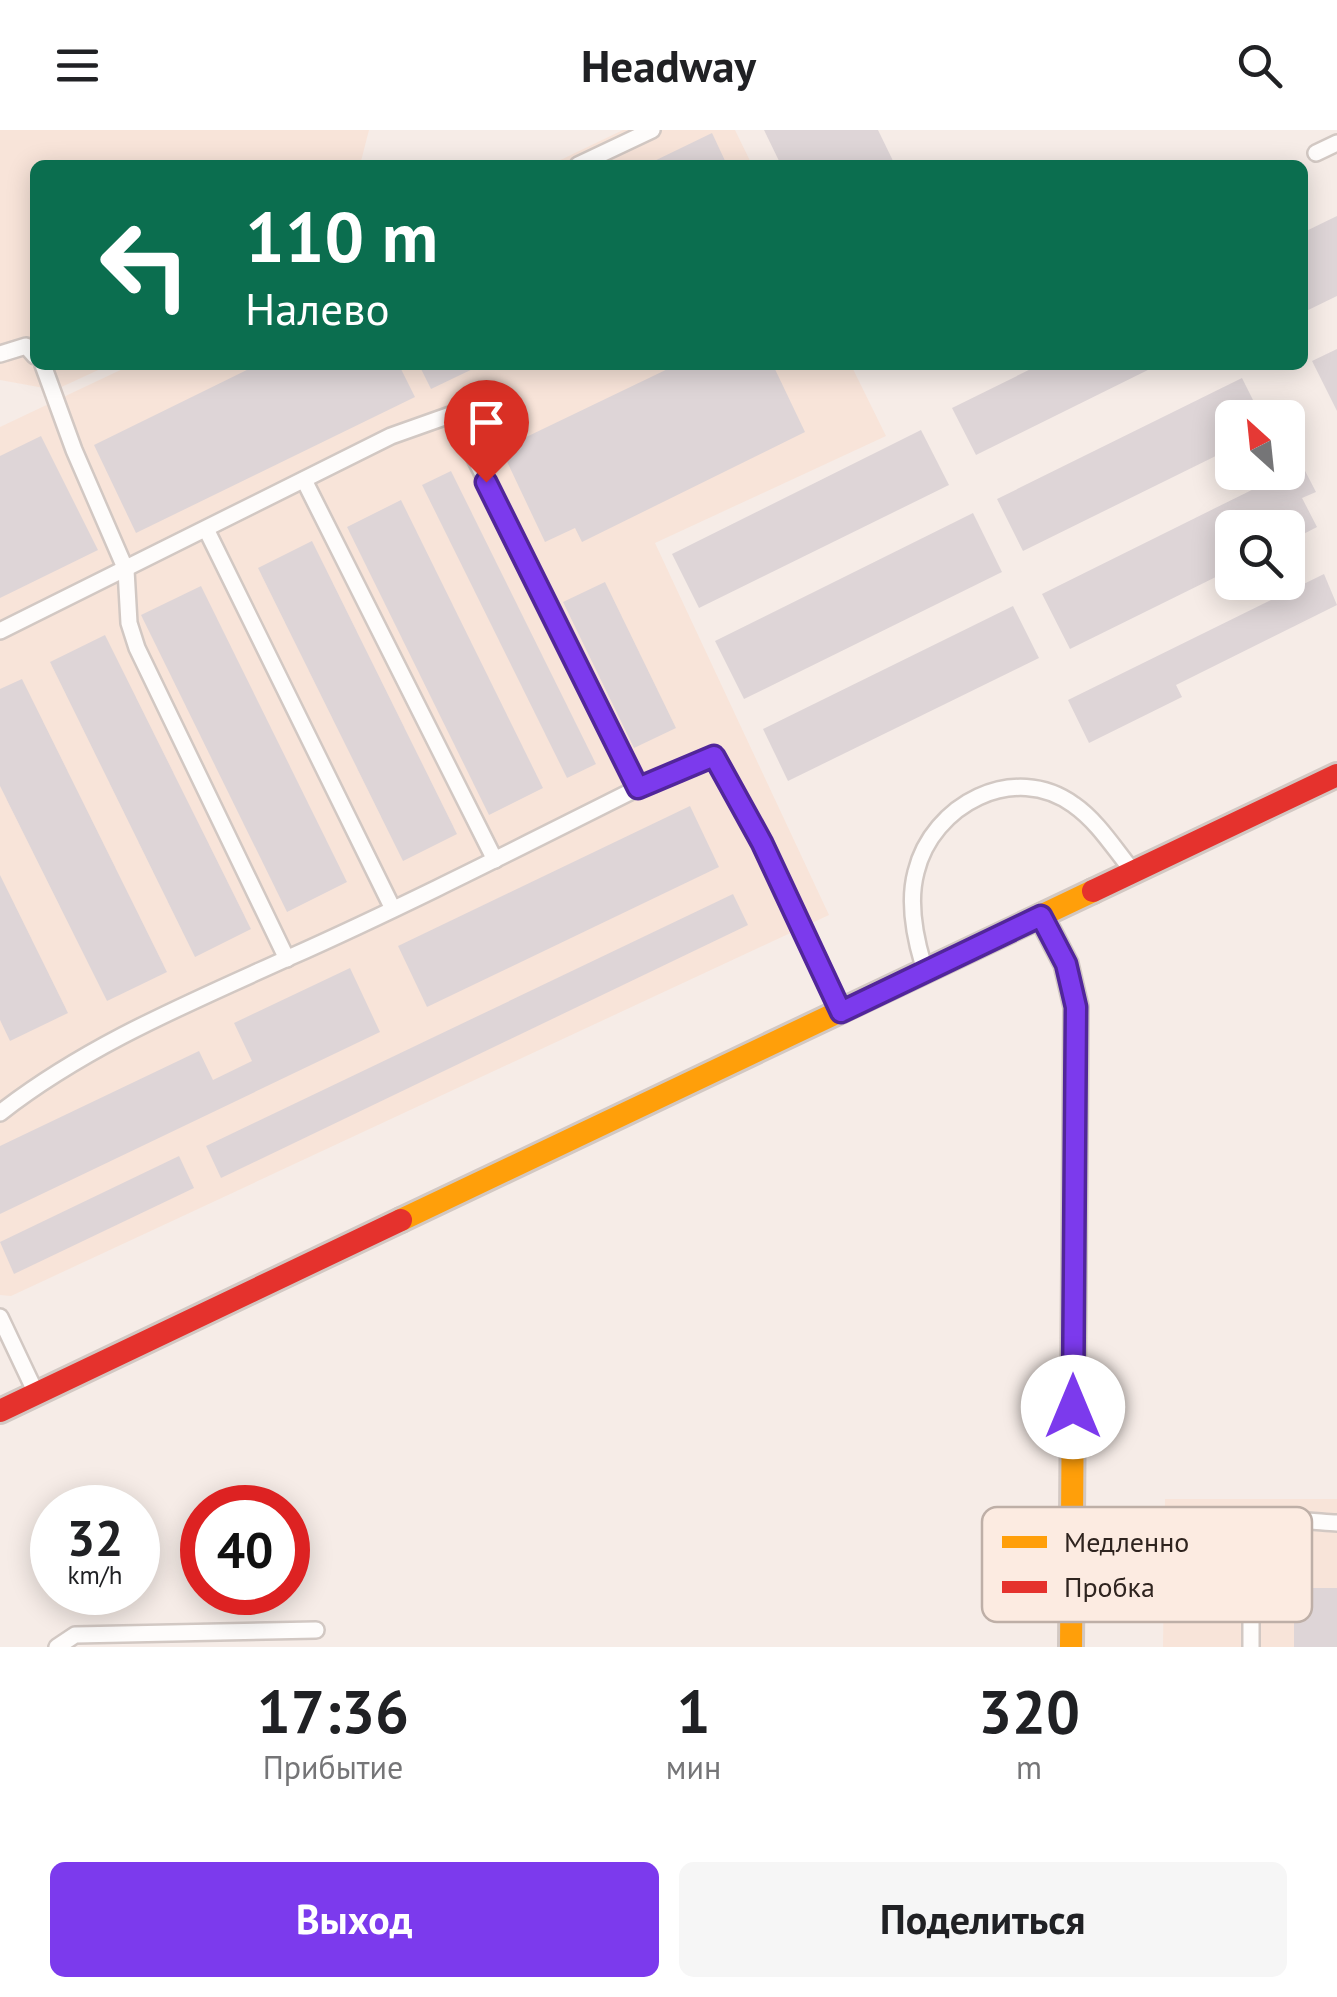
<!DOCTYPE html>
<html lang="ru">
<head>
<meta charset="utf-8">
<style>
	:root { --surface:#fff; --page:#f6f6f6; --text:#202124; --muted:#757577; --accent:#7c3aed }
	body { margin:0; font-family:"PT Sans",sans-serif; background:var(--page); color:var(--text); height:100vh; display:flex; flex-direction:column; font-size:38px; white-space:nowrap }
	* { box-sizing:border-box; margin:0 }
	p { font-size:32px; color:var(--muted) }
	.icon { flex:none; width:55px; height:55px; fill:none; stroke:currentColor; stroke-width:2; stroke-linecap:round; stroke-linejoin:round }
	.map { position:relative; height:1517px; overflow:hidden }
	.sheet { display:flex; flex-direction:column; background:var(--surface); flex:1 }
	.sheet>* { flex:none }
	.hud { position:absolute; left:30px; top:30px; width:1278px; height:210px; border-radius:15px; box-shadow:0 5px 25px #0003; background:#0b6e4f; color:#fff; overflow:hidden }
	.needle { width:65px; rotate:333deg }
	.controls { position:absolute; left:1215px; top:270px; display:grid; gap:20px }
	.controls a { display:grid; place-items:center; width:90px; height:90px; border-radius:15px; background:var(--surface); box-shadow:0 5px 25px #0003; font-size:50px }
	.speed { position:absolute; left:30px; top:1355px; display:flex; gap:20px; font-size:50px; font-weight:700; text-align:center }
	.speed>* { display:grid; place-content:center; width:130px; height:130px; border-radius:50%; background:var(--surface); box-shadow:0 5px 25px #0003; line-height:1 }
	.speed small { font-size:25px; font-weight:400 }
	.speed .limit { border:15px solid #d22; background:#fff; color:#111 }
	.pin { position:absolute; display:grid; place-items:center; width:85px; height:85px; color:#fff; margin:-102px -42px; border-radius:50% 50% 50% 0; rotate:-45deg; box-shadow:0 0 10px #0007 }
	.pin .icon { rotate:45deg }
	.me { position:absolute; width:110px; margin:-55px; rotate:0deg; stroke-linejoin:round; filter:drop-shadow(0 0 8px #0008) }
	.turn { display:flex; align-items:center; gap:35px; height:210px; padding:0 50px; font-size:45px }
	.turn .icon { width:130px; height:130px; stroke-width:2.5 }
	.turn b { display:block; font-size:70px; line-height:85px }
	.eta { display:flex; justify-content:space-evenly; align-items:center; height:170px; text-align:center }
	.eta b { font-size:60px; font-weight:600; line-height:70px }
	.button { display:flex; gap:20px; margin-top:auto; padding:20px 50px }
	.button a { flex:1; height:115px; border-radius:15px; background:var(--accent); color:#fff; font-size:40px; font-weight:600; line-height:115px; text-align:center }
	.button a+a { background:var(--page); color:var(--text) }
	header { display:flex; justify-content:space-between; align-items:center; height:130px; padding:0 50px; background:var(--surface); font-size:45px; font-weight:600 }
	.map>svg:first-child { display:block }
	.built { fill:#f8e4d9 }
	.building { fill:#ded5d7 }
	.lines { fill:none; stroke-linecap:round; stroke-linejoin:round }
	.lane-casing { stroke:#d2c8c3; stroke-width:20 }
	.slow-casing { stroke:#d2c8c3; stroke-width:28 }
	.jam-casing { stroke:#d2c8c3; stroke-width:28 }
	.lane { stroke:#fefcfb; stroke-width:15 }
	.slow { stroke:#ff9f0a; stroke-width:22 }
	.jam { stroke:#e5322d; stroke-width:22 }
	.route-casing { stroke:#51269a; stroke-width:25 }
	.route { stroke:#7c3aed; stroke-width:18 }
	.key { fill:#fcebe1; stroke:#beafa7; stroke-width:2.5 }
	.key-label { font-size:28px; fill:#2f241f }
</style>
</head>
<body>
<header><svg class="icon" aria-label="menu" viewBox="0 0 24 24"><path d="M4 6h16M4 12h16M4 18h16"/></svg>Headway<svg class="icon" aria-label="search" viewBox="0 0 24 24"><circle cx="10" cy="10" r="6"/><path d="M15 15l6 6"/></svg></header>
<div class="map">
<svg width="1337" height="1517" viewBox="0 0 1337 1517">
	<rect width="100%" height="100%" fill="#f6ece7"/>
	<!-- built -->
	<g class="built">
		<path d="M0 0H369L360 35H35V235H109L55 260 0 250Z"/>
		<path d="M623 0H735L752 35H550Z"/>
		<path d="M131 235H851L886 306 655 413 829 785 11 1166 0 1165V297Z"/>
		<path d="M1165 1369H1337V1517H1163Z"/>
	</g>
	<!-- building -->
	<g class="building">
		<path d="M764 0H878L895 35H781Z"/>
		<path d="M712 3 727 35H646Z"/>
		<path d="M1337 86V166L1302 183V103Z"/>
		<path d="M1337 219V281L1312 231Z"/>
		<path d="M257 235H399L415 267 136 403 94 315Z"/>
		<path d="M419 235H481L431 259Z"/>
		<path d="M676 235H773L805 302 582 412 575 398 545 412 501 319Z"/>
		<path d="M1039 235H1158L976 325 952 278Z"/>
		<path d="M1242 248 1262 288H1232V318L1023 421 997 369Z"/>
		<path d="M921 300 949 355 699 478 672 424Z"/>
		<path d="M41 306 98 420 0 468V326Z"/>
		<path d="M1302 335 1316 362 1302 368 1317 397 1288 412V398H1232V439L1070 519 1042 464Z"/>
		<path d="M451 341 596 634 567 648 422 355Z"/>
		<path d="M401 370 543 658 489 685 347 397Z"/>
		<path d="M973 383 1002 442 744 569 715 511Z"/>
		<path d="M312 411 457 704 403 731 258 438Z"/>
		<path d="M1324 444 1337 475 1176 555 1182 567 1089 613 1068 570Z"/>
		<path d="M605 452 676 598 634 618 563 472Z"/>
		<path d="M201 456 347 752 287 782 141 485Z"/>
		<path d="M1013 476 1039 528 788 651 763 599Z"/>
		<path d="M105 505 251 799 195 827 50 532Z"/>
		<path d="M22 549 167 842 107 871 0 656V559Z"/>
		<path d="M690 676 719 737 427 877 398 816Z"/>
		<path d="M0 745 68 883 10 911 0 890Z"/>
		<path d="M733 764 748 795 221 1048 206 1016Z"/>
		<path d="M350 838 380 902 0 1084V1016L199 921 213 950 252 931 234 893Z"/>
		<path d="M179 1026 194 1058 14 1144 0 1112Z"/>
		<rect x="1294" y="1458" width="43" height="59"/>
	</g>
	<g class="lines">
		<defs>
			<g id="lane">
				<path d="M1316 23 1337 13"/>
				<path d="M578 35 652 0"/>
				<path d="M0 224 26 216 35 226"/>
				<path d="M43 235 74 320 126 440 129 493 137 518 287 829"/>
				<path d="M304 350 495 730"/>
				<path d="M206 399 393 779"/>
				<path d="M0 501 391 306 453 284 638 658 714 626 761 713 839 878"/>
				<path d="M923 834C914 804 908 772 916 742 932 675 1014 631 1074 675 1097 691 1114 718 1131 739"/>
				<path d="M0 983C87 915 189 873 288 828 407 775 522 716 638 658"/>
				<path d="M0 1187 35 1261"/>
				<path d="M57 1517 75 1505 316 1500"/>
				<path d="M1251 1517V1414C1262 1381 1308 1392 1337 1393"/>
			</g>
			<g id="slow">
				<path d="M1041 786 1066 834 1076 877 1071 1517"/>
				<path d="M401 1090 1093 761"/>
			</g>
			<g id="jam">
				<path d="M1093 761 1337 645"/>
				<path d="M0 1281 401 1090"/>
			</g>
		</defs>
		<!-- lane casing -->
		<use href="#lane" class="lane-casing"/>
		<!-- slow casing -->
		<use href="#slow" class="slow-casing"/>
		<!-- jam casing -->
		<use href="#jam" class="jam-casing"/>
		<!-- lane -->
		<use href="#lane" class="lane"/>
		<!-- slow -->
		<use href="#slow" class="slow"/>
		<!-- jam -->
		<use href="#jam" class="jam"/>
	</g>
	<g class="lines">
		<defs>
			<path id="route" d="M486 352 638 658 714 626 762 713 841 882 1041 786 1066 834 1076 877 1073 1277"/>
		</defs>
		<!-- route casing -->
		<use href="#route" class="route-casing"/>
		<!-- route -->
		<use href="#route" class="route"/>
	</g>
	<!-- legend -->
	<rect x="982" y="1377" width="330" height="115" rx="15" class="key"/>
	<rect x="1002" y="1406" width="45" height="12" fill="#ff9f0a"/>
	<rect x="1002" y="1451" width="45" height="12" fill="#e5322d"/>
	<g class="key-label">
		<text x="1064" y="1422">Медленно</text>
		<text x="1064" y="1467">Пробка</text>
	</g>
</svg>
<div class="controls">
<a><svg class="needle" viewBox="-14 -14 28 28"><path d="M0-13l5 13h-10z" fill="#e53935"/><path d="M0 13l5-13h-10z" fill="#757577"/></svg></a>
<a><svg class="icon" aria-label="search" viewBox="0 0 24 24"><circle cx="10" cy="10" r="6"/><path d="M15 15l6 6"/></svg></a>
</div>
<div class="speed"><div>32<small>km/h</small></div><div class="limit">40</div></div>
<div class="pin" style="left:486px;top:352px;background:#d93025"><svg class="icon" aria-label="arrive" viewBox="0 0 24 24"><path d="M6 21V4h12l-3 4 3 4H6"/></svg></div>
<svg class="me" style="left:1073px;top:1277px" viewBox="-20 -20 40 40"><circle r="19" fill="#fff"/><path d="M0-13L10 11 0 6-10 11z" fill="#7c3aed"/></svg>
<div class="hud">
<div class="turn"><svg class="icon" aria-label="left" viewBox="0 0 24 24"><path d="M17 20v-9H6M10 6l-5 5 5 5"/></svg><div><b>110 m</b>Налево</div></div>
</div>
</div>
<section class="sheet">
<div class="eta">
<div><b>17:36</b><p>Прибытие</p></div>
<div><b>1</b><p>мин</p></div>
<div><b>320</b><p>m</p></div>
</div>
<div class="button"><a>Выход</a><a>Поделиться</a></div>
</section>
</body>
</html>
